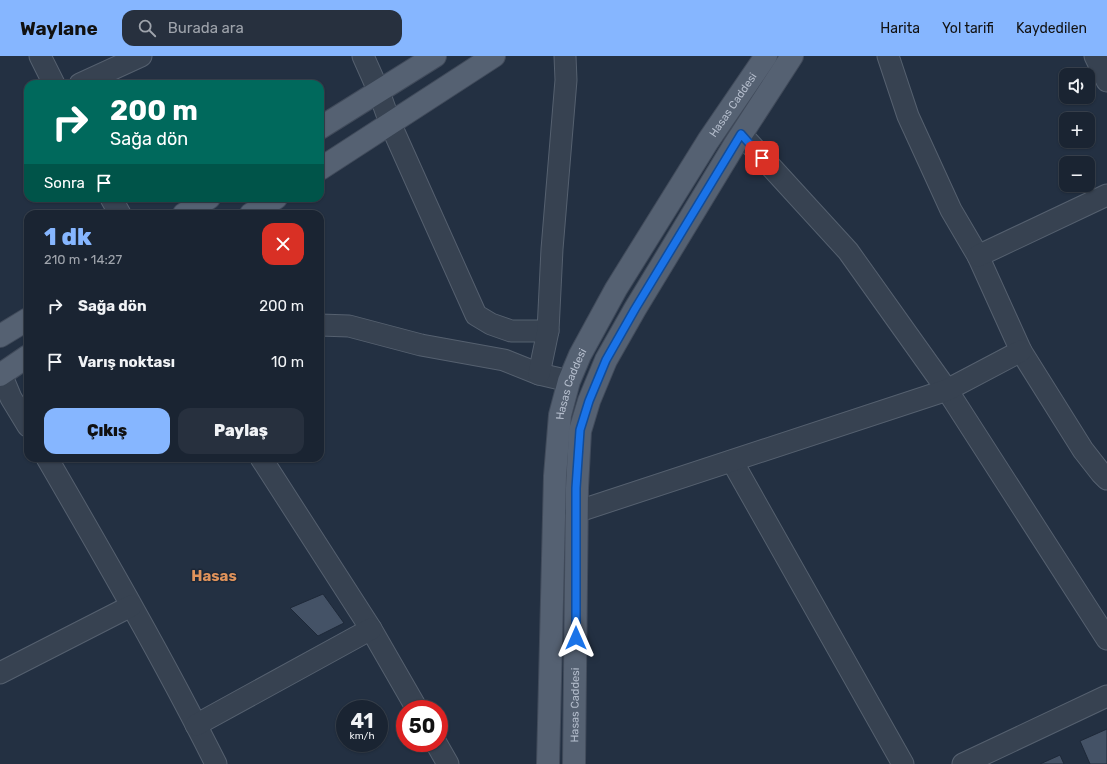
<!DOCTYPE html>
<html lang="tr">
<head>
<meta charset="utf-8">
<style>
	:root { --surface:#1a2432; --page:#27303e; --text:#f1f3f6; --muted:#9fa4ac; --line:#38414d; --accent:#86b6ff }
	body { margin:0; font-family:Rubik,sans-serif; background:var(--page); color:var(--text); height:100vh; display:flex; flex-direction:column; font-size:15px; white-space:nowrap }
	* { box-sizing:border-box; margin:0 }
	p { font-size:13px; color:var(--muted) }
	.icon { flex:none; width:22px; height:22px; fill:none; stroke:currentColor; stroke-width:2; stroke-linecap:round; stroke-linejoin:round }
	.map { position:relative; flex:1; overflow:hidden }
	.panel { position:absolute; left:24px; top:154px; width:300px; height:252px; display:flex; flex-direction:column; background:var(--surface); border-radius:12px; box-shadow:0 1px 3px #0004,0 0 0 1px var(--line) }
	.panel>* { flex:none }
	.hud { position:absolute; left:24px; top:24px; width:300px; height:122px; border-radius:12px; box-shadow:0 1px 3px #0004,0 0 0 1px var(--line); background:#00695c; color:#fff; overflow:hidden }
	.controls { position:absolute; left:1059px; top:12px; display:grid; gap:8px }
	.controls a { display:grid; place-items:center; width:36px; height:36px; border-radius:8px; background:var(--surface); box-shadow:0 1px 3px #0004,0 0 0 1px var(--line); font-size:20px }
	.speed { position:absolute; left:336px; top:644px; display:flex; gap:8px; font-size:20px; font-weight:700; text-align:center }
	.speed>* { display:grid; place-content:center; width:52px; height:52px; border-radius:50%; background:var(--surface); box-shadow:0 1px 3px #0004,0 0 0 1px var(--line); line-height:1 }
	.speed small { font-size:10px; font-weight:400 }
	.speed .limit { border:6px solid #d22; background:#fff; color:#111 }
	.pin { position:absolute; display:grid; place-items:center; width:34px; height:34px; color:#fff; margin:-17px; border-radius:8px; box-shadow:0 2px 6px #0006 }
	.me { position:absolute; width:44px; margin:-22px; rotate:0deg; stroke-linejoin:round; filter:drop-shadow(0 0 3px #0008) }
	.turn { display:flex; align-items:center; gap:14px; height:84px; padding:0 20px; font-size:18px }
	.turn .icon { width:52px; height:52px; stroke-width:2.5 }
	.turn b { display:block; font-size:28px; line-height:34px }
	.then { display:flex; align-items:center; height:38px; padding:0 20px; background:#0003; gap:8px; font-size:15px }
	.round { display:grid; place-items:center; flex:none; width:42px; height:42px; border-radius:12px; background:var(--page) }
	.head { display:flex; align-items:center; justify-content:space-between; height:68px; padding:0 20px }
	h1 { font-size:24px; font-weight:800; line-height:30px; color:var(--accent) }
	.action { display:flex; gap:8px; margin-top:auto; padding:8px 20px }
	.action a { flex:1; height:46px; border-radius:12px; background:var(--accent); color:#111; font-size:16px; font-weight:800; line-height:46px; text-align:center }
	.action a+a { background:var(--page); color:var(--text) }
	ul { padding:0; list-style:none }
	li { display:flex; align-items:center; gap:12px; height:56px; padding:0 20px }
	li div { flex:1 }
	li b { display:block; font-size:15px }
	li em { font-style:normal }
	header { display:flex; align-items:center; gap:24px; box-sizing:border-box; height:56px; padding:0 20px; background:var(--accent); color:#111 }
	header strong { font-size:19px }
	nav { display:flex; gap:22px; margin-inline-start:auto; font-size:14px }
	.search { width:280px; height:36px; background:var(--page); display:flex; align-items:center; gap:10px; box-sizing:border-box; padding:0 14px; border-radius:12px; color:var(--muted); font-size:15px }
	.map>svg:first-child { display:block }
	.building { fill:#445266; stroke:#1e2939 }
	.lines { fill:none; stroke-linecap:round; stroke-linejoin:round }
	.minor-casing { stroke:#55606f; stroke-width:23 }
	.major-casing { stroke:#414b5b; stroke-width:24 }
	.minor { stroke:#374251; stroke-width:21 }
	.major { stroke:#556172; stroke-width:22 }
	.route-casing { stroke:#114b97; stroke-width:10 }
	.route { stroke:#1a73e8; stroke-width:7 }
	.labels { text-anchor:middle; stroke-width:3; stroke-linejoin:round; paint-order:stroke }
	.street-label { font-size:11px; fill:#b4bdcc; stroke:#1c2737 }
	.district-label { font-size:15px; font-weight:bold; fill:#e0935b; stroke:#1c2737 }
</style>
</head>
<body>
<header>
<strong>Waylane</strong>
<div class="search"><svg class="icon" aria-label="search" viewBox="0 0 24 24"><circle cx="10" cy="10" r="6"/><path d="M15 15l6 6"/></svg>Burada ara</div>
<nav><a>Harita</a><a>Yol tarifi</a><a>Kaydedilen</a></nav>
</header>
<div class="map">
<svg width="1107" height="708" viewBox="0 0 1107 708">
	<rect width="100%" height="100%" fill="#233042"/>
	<!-- building -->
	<g class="building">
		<path d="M323 538 344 567 318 580 290 552Z"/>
		<path d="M1107 673V708H1090L1080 685Z"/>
		<path d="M1060 699 1064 708H1040Z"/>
	</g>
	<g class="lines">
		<defs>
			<g id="minor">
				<path d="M40 0 54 28"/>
				<path d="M363 0 379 36 390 67 476 259 491 268 511 275H548"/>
				<path d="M888 0 908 60 951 154 978 200 1021 295 1083 394 1101 417 1107 423"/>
				<path d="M1095 0 1107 25"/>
				<path d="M80 28 141 0"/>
				<path d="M741 78 848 195 947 334 1107 583"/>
				<path d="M111 142 120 158"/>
				<path d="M978 200 1107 139"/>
				<path d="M320 269 349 270 421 289 504 304 539 318 569 325"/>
				<path d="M1 318 11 342 28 370"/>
				<path d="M539 318 548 275 552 193 566 24 565 0"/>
				<path d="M47 402C105 502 164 604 216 708"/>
				<path d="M261 402 371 573 417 653"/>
				<path d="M732 405 903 708"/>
				<path d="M576 456 947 334 1021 295"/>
				<path d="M0 617 131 550"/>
				<path d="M196 669 371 573"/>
				<path d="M436 687 448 708"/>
				<path d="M963 708 1107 640"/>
			</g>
			<g id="major">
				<path d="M320 72 435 0"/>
				<path d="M320 113 494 0"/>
				<path d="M184 158 209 142"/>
				<path d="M251 158 276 142"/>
				<path d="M0 280 28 263"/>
				<path d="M0 319 28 300"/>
				<path id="s1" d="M548 708 555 420 560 359 569 325 580 299 616 233 708 85 766 0"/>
				<path id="s2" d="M574 708 577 432 580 375 589 345 606 304 635 253 735 88 792 0"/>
			</g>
		</defs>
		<!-- minor casing -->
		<use href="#minor" class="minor-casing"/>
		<!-- major casing -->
		<use href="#major" class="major-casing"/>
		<!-- minor -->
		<use href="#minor" class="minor"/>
		<!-- major -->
		<use href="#major" class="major"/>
	</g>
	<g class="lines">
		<defs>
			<path id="route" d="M576 582V432L580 374 589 345 606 304 635 253 741 78 762 102"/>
		</defs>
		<!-- route casing -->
		<use href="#route" class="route-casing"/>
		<!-- route -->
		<use href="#route" class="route"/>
	</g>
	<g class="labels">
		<!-- street labels -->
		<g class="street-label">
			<text dy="4" stroke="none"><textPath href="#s1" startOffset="706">Hasas Caddesi</textPath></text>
			<text dy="4" stroke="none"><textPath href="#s1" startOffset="382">Hasas Caddesi</textPath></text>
			<text dy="4" stroke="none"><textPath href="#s2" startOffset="59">Hasas Caddesi</textPath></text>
		</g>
		<!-- district labels -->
		<g class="district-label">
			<text x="214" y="525">Hasas</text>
		</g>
	</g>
</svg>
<div class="controls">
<a><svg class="icon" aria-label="sound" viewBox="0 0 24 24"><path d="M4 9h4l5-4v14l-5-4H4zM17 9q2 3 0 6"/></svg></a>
<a>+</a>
<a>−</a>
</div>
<div class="speed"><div>41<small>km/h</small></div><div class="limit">50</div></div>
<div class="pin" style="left:762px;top:102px;background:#d93025"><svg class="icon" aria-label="arrive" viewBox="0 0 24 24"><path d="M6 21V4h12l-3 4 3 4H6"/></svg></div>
<svg class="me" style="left:576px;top:582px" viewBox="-20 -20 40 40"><path d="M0-17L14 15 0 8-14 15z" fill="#1a73e8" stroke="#fff" stroke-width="4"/></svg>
<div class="hud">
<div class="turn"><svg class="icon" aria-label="right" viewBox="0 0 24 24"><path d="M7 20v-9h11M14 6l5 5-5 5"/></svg><div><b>200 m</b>Sağa dön</div></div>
<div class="then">Sonra<svg class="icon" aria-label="arrive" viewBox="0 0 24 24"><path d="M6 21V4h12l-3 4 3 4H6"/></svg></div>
</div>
<section class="panel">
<div class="head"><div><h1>1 dk</h1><p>210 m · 14:27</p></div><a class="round" style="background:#d93025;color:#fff"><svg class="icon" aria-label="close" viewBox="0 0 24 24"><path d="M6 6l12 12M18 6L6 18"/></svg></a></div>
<ul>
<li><svg class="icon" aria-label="right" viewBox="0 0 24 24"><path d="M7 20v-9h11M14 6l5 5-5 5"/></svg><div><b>Sağa dön</b></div><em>200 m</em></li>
<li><svg class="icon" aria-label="arrive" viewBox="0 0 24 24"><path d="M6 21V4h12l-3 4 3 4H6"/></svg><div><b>Varış noktası</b></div><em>10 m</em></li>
</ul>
<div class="action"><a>Çıkış</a><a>Paylaş</a></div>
</section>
</div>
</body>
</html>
